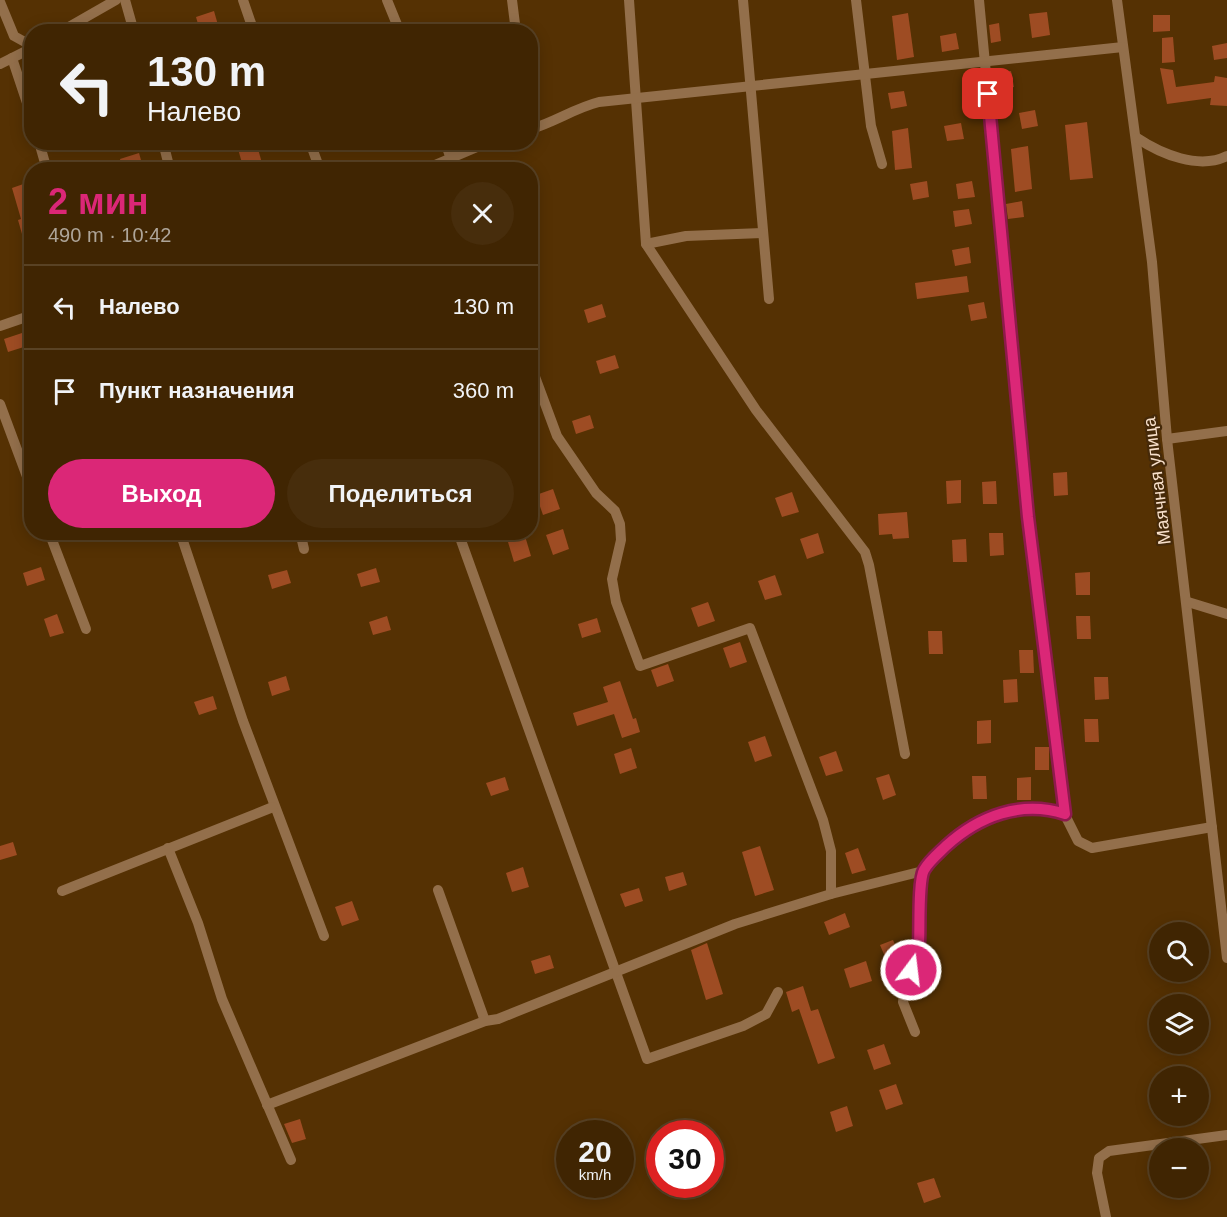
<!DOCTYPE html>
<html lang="ru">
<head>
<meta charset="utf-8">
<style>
	:root { --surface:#402502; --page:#472d0c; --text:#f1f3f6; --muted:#aea599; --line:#594224; --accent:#db2777 }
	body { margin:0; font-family:Helvetica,sans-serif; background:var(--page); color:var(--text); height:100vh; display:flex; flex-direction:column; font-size:22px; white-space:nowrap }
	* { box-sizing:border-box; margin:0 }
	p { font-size:20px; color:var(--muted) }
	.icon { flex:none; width:33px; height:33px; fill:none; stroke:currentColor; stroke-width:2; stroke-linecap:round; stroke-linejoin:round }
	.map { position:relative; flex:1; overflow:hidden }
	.panel { position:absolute; left:24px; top:162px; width:514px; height:378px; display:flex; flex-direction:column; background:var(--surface); border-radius:24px; box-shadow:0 3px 15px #0003,0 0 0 2px var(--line) }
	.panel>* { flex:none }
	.banner { position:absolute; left:24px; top:24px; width:514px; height:126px; border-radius:24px; box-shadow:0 3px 15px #0003,0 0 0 2px var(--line); background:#402502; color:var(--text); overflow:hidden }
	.tools { position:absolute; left:1149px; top:922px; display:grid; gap:12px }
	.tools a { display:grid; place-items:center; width:60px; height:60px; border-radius:50%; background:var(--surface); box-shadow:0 3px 15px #0003,0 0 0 2px var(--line); font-size:30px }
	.speed { position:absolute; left:556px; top:1120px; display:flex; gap:12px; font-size:30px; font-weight:700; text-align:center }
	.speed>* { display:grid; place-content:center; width:78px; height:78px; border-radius:50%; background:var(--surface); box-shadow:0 3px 15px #0003,0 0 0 2px var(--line); line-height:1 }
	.speed small { font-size:15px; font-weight:400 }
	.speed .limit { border:9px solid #d22; background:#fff; color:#111 }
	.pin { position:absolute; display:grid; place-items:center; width:51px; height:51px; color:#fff; margin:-26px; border-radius:12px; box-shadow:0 3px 9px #0006 }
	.me { position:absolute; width:66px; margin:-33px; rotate:15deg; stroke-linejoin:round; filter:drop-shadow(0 0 4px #0008) }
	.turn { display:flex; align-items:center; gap:21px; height:126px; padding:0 24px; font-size:27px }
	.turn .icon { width:78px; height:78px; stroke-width:2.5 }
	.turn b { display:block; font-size:42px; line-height:51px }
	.round { display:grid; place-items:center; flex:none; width:63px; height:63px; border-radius:32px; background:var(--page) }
	.overview { display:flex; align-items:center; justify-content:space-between; height:102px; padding:0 24px }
	h1 { font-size:36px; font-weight:800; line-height:45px; color:var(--accent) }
	.button { display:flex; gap:12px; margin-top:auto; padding:12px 24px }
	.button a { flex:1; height:69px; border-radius:36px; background:var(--accent); color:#fff; font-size:24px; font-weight:800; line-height:69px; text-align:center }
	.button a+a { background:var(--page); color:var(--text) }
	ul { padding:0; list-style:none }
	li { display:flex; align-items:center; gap:18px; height:84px; padding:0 24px; border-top:2px solid var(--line) }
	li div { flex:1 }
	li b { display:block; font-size:22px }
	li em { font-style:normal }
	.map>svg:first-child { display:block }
	.building { fill:#9e4c23 }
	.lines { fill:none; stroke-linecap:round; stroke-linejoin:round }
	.street { stroke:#936f4b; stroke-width:10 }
	.route-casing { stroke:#8e194d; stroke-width:15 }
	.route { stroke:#db2777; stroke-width:10 }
	.labels { text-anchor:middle; stroke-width:4.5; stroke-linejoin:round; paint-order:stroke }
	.street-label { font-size:18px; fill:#f8e0cb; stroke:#452909 }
</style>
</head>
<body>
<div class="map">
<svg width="1227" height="1217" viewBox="0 0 1227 1217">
	<rect width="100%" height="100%" fill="#553103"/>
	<!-- building -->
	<g class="building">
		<path d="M214 11 218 25 200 31 196 17Z"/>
		<path d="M1047 12 1050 35 1032 38 1029 14Z"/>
		<path d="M908 13 914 57 897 60 892 16Z"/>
		<path d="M1153 15H1170V31L1153 32Z"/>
		<path d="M999 23 1001 41 991 43 989 25Z"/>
		<path d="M956 33 959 49 942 52 940 36Z"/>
		<path d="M1173 37 1175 62 1162 63V38Z"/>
		<path d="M1227 43V58L1214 60 1212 46Z"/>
		<path d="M1160 68 1173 70 1176 87 1214 82 1215 76 1227 78V106L1210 105 1211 98 1167 104Z"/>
		<path d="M1011 71 1014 87 997 90 995 74Z"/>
		<path d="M904 91 907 106 891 109 888 93Z"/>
		<path d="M1035 110 1038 126 1022 129 1019 113Z"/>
		<path d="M1087 122 1093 178 1070 180 1065 125Z"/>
		<path d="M961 123 964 139 947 141 944 126Z"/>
		<path d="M908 128 912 168 895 170 892 131Z"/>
		<path d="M236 142H256L264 170H244Z"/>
		<path d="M1028 146 1032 189 1015 192 1011 149Z"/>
		<path d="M139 153 143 167 123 170 120 159Z"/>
		<path d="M32 181V243L29 244 26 233 22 234 18 220 21 219 12 188Z"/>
		<path d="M927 181 929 197 913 200 910 184Z"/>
		<path d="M972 181 975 197 958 199 956 184Z"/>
		<path d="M1022 201 1024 217 1008 219 1006 204Z"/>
		<path d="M969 209 972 224 955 227 953 211Z"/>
		<path d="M969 247 971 263 955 266 952 250Z"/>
		<path d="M967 276 969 292 917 299 915 283Z"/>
		<path d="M984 302 987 318 971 321 968 305Z"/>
		<path d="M602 304 606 317 588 323 584 310Z"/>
		<path d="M22 333 27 346 8 352 4 339Z"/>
		<path d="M615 355 619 368 600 374 596 361Z"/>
		<path d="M590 415 594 428 576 434 572 421Z"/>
		<path d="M1067 472 1068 495 1054 496 1053 473Z"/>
		<path d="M961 480V503L947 504 946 481Z"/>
		<path d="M996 481 997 504H983L982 482Z"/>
		<path d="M553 489 560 509 543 515 536 495Z"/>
		<path d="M792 492 799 512 782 517 775 498Z"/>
		<path d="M907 512 909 538 893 539 892 534 879 535 878 514Z"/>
		<path d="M563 529 569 549 553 555 546 535Z"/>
		<path d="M818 533 824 553 807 559 800 539Z"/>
		<path d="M989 533H1003L1004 555 990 556Z"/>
		<path d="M525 536 531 556 514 562 508 542Z"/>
		<path d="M966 539 967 562H953L952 540Z"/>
		<path d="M41 567 45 580 27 586 23 573Z"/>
		<path d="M376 568 380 582 361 587 357 574Z"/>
		<path d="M287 570 291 583 272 589 268 575Z"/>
		<path d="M1090 572V595H1076L1075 573Z"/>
		<path d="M775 575 782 595 765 600 758 581Z"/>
		<path d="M708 602 715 621 698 627 691 608Z"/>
		<path d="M57 614 64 633 50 637 44 619Z"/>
		<path d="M387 616 391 630 373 635 369 622Z"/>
		<path d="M1076 616H1090L1091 639H1077Z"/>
		<path d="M597 618 601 632 582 638 578 624Z"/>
		<path d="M928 631H942L943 654H929Z"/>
		<path d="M740 642 747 662 730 668 723 648Z"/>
		<path d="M1019 650H1033L1034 673H1020Z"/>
		<path d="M668 664 674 681 657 687 651 670Z"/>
		<path d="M286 676 290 690 272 696 268 682Z"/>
		<path d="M1094 677H1108L1109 699 1095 700Z"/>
		<path d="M1017 679 1018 702 1004 703 1003 680Z"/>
		<path d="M620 681 633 719 636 718 640 732 622 738 614 714 577 726 573 713 608 702 603 687Z"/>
		<path d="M213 696 217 709 199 715 194 702Z"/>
		<path d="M1084 719H1098L1099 742H1085Z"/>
		<path d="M991 720V743L977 744V721Z"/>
		<path d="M765 736 772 756 755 762 748 742Z"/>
		<rect x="1035" y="747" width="14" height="23"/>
		<path d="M631 748 637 768 620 774 614 754Z"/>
		<path d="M836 751 843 771 826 776 819 757Z"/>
		<path d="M889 774 896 795 883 800 876 778Z"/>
		<path d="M972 776H986L987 799H973Z"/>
		<path d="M505 777 509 790 491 796 486 783Z"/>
		<path d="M1031 777V800H1017V778Z"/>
		<path d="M13 842 17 855 0 860V846Z"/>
		<path d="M760 846 774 890 755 896 742 852Z"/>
		<path d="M858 848 866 870 852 874 845 853Z"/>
		<path d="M523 867 529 887 512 892 506 873Z"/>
		<path d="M683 872 687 885 669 891 665 877Z"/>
		<path d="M639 888 643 901 625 907 620 894Z"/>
		<path d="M352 901 359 920 342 926 335 907Z"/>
		<path d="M845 913 850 927 829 935 824 922Z"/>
		<path d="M893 940 902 961 889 966 880 945Z"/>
		<path d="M707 943 723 994 706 1000 691 950Z"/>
		<path d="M550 955 554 968 535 974 531 961Z"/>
		<path d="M866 961 872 981 850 988 844 969Z"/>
		<path d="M803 986 811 1011 818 1009 835 1058 818 1064 799 1009 792 1012 786 992Z"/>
		<path d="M884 1044 891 1064 874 1070 867 1050Z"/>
		<path d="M896 1084 903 1104 886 1110 879 1090Z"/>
		<path d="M847 1106 853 1126 836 1132 830 1112Z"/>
		<path d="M300 1119 306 1139 292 1143 284 1124Z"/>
		<path d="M934 1178 941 1197 924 1203 917 1183Z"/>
	</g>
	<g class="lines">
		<!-- street -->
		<g class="street">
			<path d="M125 0 134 32"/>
			<path d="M243 0 254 32"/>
			<path d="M387 0 400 32"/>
			<path d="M512 0 516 32"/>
			<path d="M629 0 646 244 756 410 865 552 869 565 905 754"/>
			<path d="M743 0 769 299"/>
			<path d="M856 0 871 126 882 164"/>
			<path d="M979 0 1028 517 1065 815 1078 841 1092 848 1212 827"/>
			<path d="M1117 0 1152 262 1167 439 1227 958"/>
			<path d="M0 2 14 36 32 46"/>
			<path d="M60 32 116 0"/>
			<path d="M12 58 32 118"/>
			<path d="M0 64 32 48"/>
			<path d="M531 129C555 122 575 108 599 102L1123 47"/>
			<path d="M1137 138C1161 154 1199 170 1227 156"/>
			<path d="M39 142 47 170"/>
			<path d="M163 142 170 170"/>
			<path d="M310 142 320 170"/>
			<path d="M445 142 455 170"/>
			<path d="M423 170 489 142"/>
			<path d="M646 244 686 236 762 233"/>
			<path d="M0 326 32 315"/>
			<path d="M531 366 557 436 596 493 615 511 620 524 621 540 612 579 616 602 640 666 750 628 823 820 831 851V894"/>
			<path d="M0 404 32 490"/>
			<path d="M1167 439 1227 431"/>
			<path d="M49 532 86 629"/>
			<path d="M180 532 243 721 324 936"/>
			<path d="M300 532 304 549"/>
			<path d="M458 532 647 1059 743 1026 766 1014 778 992"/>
			<path d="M1188 602 1227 614"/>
			<path d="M168 848 198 923 222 999 291 1160"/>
			<path d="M438 890 485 1021"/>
			<path d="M62 891 273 807"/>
			<path d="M915 1032 903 1002 905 987 918 947 923 871"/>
			<path d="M267 1105 485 1021 498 1019 735 924 831 894 923 871 957 836 1002 813 1027 808 1047 809 1065 815"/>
			<path d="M1106 1217 1097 1173 1099 1158 1109 1151 1227 1135"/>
		</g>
	</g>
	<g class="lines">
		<defs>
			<path id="route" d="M911 970C914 961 918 952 919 943 920 928 918 881 924 870 929 861 939 853 946 846 979 816 1021 800 1065 814L1028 517 988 94"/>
		</defs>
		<!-- route casing -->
		<use href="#route" class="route-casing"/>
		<!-- route -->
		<use href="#route" class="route"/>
	</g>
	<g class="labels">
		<!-- street labels -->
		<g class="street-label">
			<text transform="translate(1157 481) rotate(-97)" y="6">Маячная улица</text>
		</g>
	</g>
</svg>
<div class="tools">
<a><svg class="icon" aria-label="search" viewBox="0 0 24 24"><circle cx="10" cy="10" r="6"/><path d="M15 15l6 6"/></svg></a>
<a><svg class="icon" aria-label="layers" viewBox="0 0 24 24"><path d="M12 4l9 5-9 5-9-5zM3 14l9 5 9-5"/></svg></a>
<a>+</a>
<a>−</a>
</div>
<div class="speed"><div>20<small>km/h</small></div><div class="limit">30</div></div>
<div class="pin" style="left:988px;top:94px;background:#d93025"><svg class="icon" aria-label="arrive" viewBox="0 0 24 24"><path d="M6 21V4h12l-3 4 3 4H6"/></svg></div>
<svg class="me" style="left:911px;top:970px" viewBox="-20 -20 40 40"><circle r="17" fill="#db2777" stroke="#fff" stroke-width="3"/><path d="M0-11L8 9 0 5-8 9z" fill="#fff"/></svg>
<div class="banner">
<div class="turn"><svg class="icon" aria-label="left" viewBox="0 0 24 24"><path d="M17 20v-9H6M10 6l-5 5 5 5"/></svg><div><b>130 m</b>Налево</div></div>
</div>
<section class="panel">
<div class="overview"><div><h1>2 мин</h1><p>490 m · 10:42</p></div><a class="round"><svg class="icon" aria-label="close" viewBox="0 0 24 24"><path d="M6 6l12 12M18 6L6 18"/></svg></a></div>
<ul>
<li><svg class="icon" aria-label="left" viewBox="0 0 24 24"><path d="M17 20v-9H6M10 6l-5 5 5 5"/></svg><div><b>Налево</b></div><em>130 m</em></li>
<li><svg class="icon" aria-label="arrive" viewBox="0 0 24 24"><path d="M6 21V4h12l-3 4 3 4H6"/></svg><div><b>Пункт назначения</b></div><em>360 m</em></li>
</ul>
<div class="button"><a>Выход</a><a>Поделиться</a></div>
</section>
</div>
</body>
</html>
